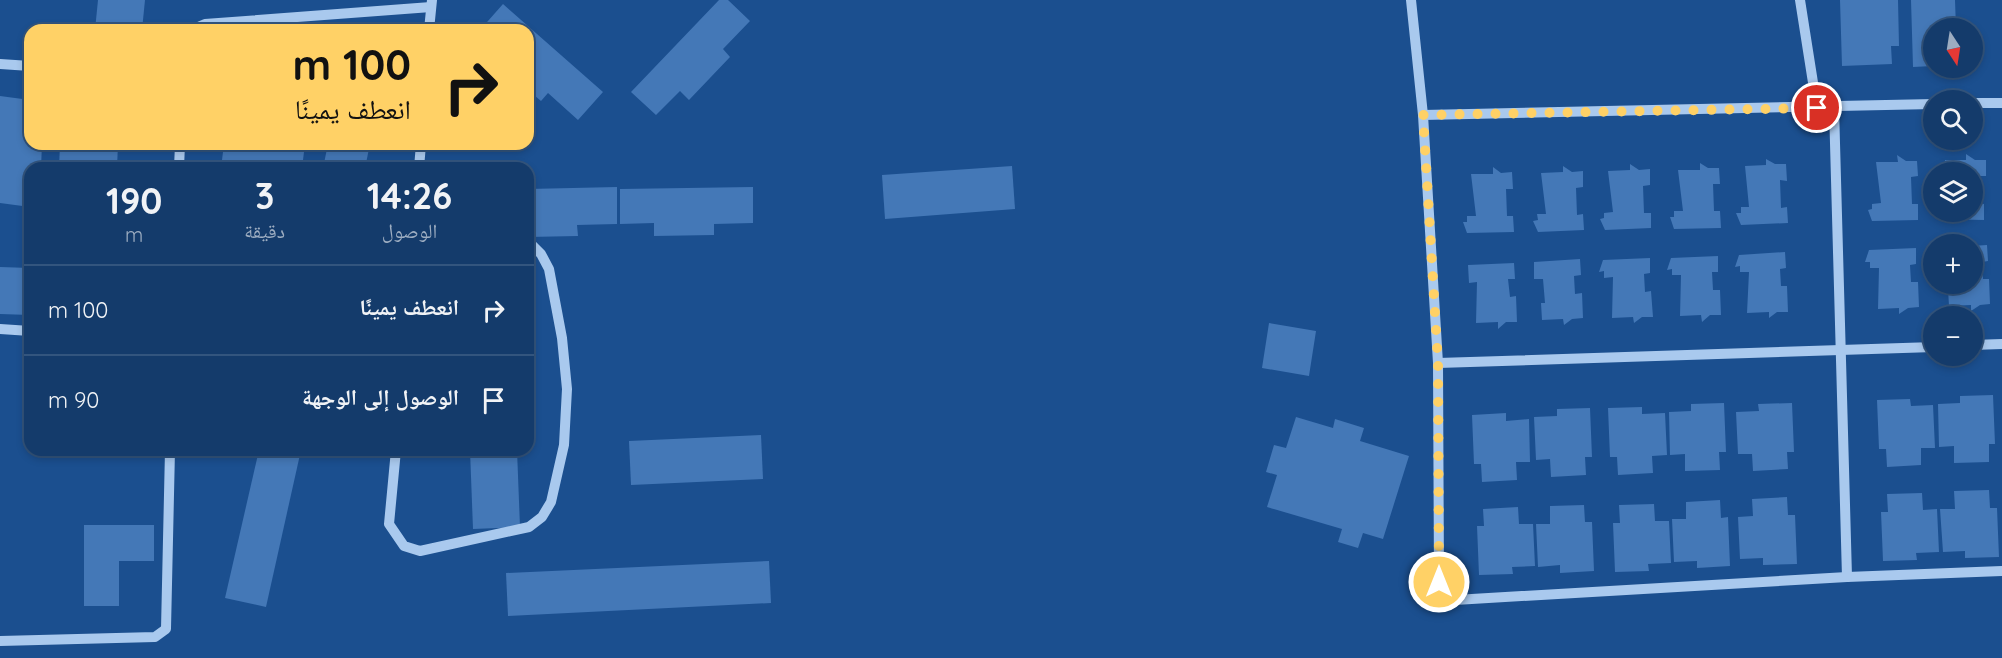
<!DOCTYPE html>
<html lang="ar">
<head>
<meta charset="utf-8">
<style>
	:root { --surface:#143b6b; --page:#1d4271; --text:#f1f3f6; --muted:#9dadc1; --line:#33557e }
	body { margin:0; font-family:Quicksand,"Noto Naskh Arabic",sans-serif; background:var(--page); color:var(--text); direction:rtl; height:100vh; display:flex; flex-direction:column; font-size:22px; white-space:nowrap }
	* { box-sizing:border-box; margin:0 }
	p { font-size:20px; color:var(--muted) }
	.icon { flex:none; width:33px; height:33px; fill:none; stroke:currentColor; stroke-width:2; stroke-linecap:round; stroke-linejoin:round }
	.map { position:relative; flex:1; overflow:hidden; direction:ltr }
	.panel { position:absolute; left:24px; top:162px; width:510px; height:294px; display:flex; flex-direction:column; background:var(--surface); border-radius:18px; box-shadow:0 3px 9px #0003,0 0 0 2px var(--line); direction:rtl }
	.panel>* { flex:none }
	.top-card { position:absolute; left:24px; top:24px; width:510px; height:126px; border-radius:18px; box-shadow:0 3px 9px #0003,0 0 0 2px var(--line); direction:rtl; background:#ffd166; color:#111; overflow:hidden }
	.needle { width:39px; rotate:168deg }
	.buttons { position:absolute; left:1923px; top:18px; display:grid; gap:12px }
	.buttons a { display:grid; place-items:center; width:60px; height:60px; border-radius:50%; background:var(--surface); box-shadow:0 3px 9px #0003,0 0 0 2px var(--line); font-size:30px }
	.pin { position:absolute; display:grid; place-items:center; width:51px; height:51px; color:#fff; margin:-26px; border:3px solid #fff; border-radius:50%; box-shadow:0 2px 6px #0007 }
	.me { position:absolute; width:66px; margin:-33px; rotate:0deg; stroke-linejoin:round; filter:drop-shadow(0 0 4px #0008) }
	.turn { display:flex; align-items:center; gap:21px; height:126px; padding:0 24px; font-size:27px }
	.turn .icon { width:78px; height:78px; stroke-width:2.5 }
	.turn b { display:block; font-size:42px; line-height:51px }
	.eta { display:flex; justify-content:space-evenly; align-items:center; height:102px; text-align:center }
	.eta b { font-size:36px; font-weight:700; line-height:42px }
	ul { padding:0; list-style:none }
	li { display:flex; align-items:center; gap:18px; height:90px; padding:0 24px; border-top:2px solid var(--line) }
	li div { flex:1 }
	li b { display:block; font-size:22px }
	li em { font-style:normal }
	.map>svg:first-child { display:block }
	.building { fill:#4478b7 }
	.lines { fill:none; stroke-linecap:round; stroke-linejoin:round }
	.minor { stroke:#a9c9ee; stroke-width:10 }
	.route { stroke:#ffd166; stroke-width:10; stroke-dasharray:0 18 }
</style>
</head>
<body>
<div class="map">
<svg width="2002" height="658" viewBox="0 0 2002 658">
	<rect width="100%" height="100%" fill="#1b4f8f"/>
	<!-- building -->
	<g class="building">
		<path d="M98 0H145L142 30H95Z"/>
		<path d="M719 0H728L750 21 723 49 730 57 689 100 680 91 656 115 631 92Z"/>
		<path d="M1840 0H1898L1899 46H1891L1892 64 1842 66Z"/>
		<path d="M1911 0H1955L1956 28H1934L1933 66 1913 67Z"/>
		<path d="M503 4 603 92 578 120 548 93 541 101 528 90V30H480Z"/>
		<path d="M0 96 30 100V144H42L41 168H30V207L0 203Z"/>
		<path d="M60 144H118L117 168H59Z"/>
		<path d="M224 144H305L302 168H221Z"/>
		<path d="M328 144H370L365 168H323Z"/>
		<path d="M1966 154 1975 160H1986V176H1979L1978 203 1984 204V220L1937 219 1936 212H1972V172H1944L1945 160H1966Z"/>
		<path d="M1897 155 1906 161H1917L1918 176 1911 177 1912 204H1918V220L1872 221 1868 210 1872 209V204L1881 203 1876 162H1898Z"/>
		<path d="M1766 159 1775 164H1786L1787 181 1780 180 1781 208 1787 207 1788 223 1741 225 1736 213H1741V207H1749L1745 166 1766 165Z"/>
		<path d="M1700 163 1708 168H1719L1720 184H1713L1714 211H1720L1721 228 1674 229 1670 217H1674V211H1683L1678 170H1700Z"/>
		<path d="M1630 164 1639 170 1650 169V185L1643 186 1644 213H1651V228L1605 230 1600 219 1604 218V213L1613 212 1608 171 1630 170Z"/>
		<path d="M1012 166 1015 209 885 219 882 175Z"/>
		<path d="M1563 166 1572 172 1583 171V187L1576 188 1577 215 1583 214 1584 230 1538 232 1533 221 1538 220 1537 214H1546L1541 173 1563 172Z"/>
		<path d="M1493 167 1501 173 1512 172 1513 189H1506L1507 216H1513L1514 232 1467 233 1463 222H1467V216H1476L1471 174H1493Z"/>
		<path d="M617 187V224L577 225 578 236 528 237V189Z"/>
		<path d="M753 187V223L714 224V235L654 236V223L620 224V189Z"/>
		<path d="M1987 245 1988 261 1982 262 1983 279H1989L1990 304 1980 305 1971 311V305L1949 306 1948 289H1952V284H1972V246Z"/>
		<path d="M1916 248V264L1910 265 1911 282H1918L1919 307 1908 308 1899 314V308L1878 309 1879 268H1870V262H1865L1869 250Z"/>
		<path d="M1785 252 1786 268 1780 269 1781 286H1787L1788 312H1777L1769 318V312L1747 313 1749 272H1740V266L1735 267 1739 255Z"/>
		<path d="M1718 256V272H1712L1713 290H1720L1721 315H1710L1702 322 1701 315 1680 316 1681 275H1672V269L1667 270 1671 258Z"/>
		<path d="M1650 258V273L1644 274 1645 292 1651 291 1653 317H1642L1634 323 1633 317 1612 318 1613 277 1604 278V271L1599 272 1603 260Z"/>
		<path d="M1580 259 1581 275 1574 276 1575 294 1582 293 1583 318 1572 319 1564 325 1563 319 1542 320 1541 303H1545L1543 279H1534V262Z"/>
		<path d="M1514 263 1515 279H1508L1510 297 1516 296 1517 322H1506L1498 329V322L1476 323 1477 282 1469 283 1468 265Z"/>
		<path d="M0 267 30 268V315L0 314Z"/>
		<path d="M1269 323 1316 331 1309 376 1262 368Z"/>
		<path d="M1993 395 1995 444H1989V462L1954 463V446L1939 447 1938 404 1960 403V396Z"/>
		<path d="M1910 399 1911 406 1933 405 1935 448H1921V465L1887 467 1886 449H1879L1877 400Z"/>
		<path d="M1724 403 1726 452H1719L1720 470 1685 471V454L1670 455 1669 412 1691 411V404Z"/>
		<path d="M1792 403 1794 452H1787L1788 469 1753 471 1752 454H1738L1736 412 1759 411 1758 404Z"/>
		<path d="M1642 407V414L1665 413 1667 455 1652 456 1653 473 1618 475 1617 457H1610L1608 408Z"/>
		<path d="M1590 408 1592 457H1585L1586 475 1551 477 1550 459 1536 460 1534 417 1557 416V409Z"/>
		<path d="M1506 413V421L1529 419 1530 462H1516L1517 480 1482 482 1481 464H1474L1472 415Z"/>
		<path d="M1296 417 1333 428 1335 419 1364 428 1360 441 1409 456 1383 539 1363 533 1358 548 1338 542 1342 529 1267 507 1277 475 1266 472 1274 445 1286 448Z"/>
		<path d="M761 435 763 479 631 485 629 441Z"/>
		<path d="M259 450H301L266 607 225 598Z"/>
		<path d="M470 450H517L520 527 473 529Z"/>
		<path d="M1989 490 1990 508H1997L1999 557 1965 558V551L1943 552 1940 509H1955L1954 491Z"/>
		<path d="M1922 493 1923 510 1937 509 1939 552 1916 553 1917 560 1883 561 1881 512H1888L1887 494Z"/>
		<path d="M1787 497 1788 515H1795L1797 564 1763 565V558L1740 559 1738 517 1753 516 1752 499Z"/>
		<path d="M1720 500 1721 518 1728 517 1730 566 1697 568V561L1674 562 1672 519H1686V502Z"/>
		<path d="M1654 504 1655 521H1669L1671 563 1648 564 1649 571 1615 572 1613 523H1620L1619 505Z"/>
		<path d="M1584 505 1585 522H1592L1594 571 1560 573V565L1538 567 1536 524H1550V506Z"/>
		<path d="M1518 507 1519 524H1533L1535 566 1512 567 1513 574 1479 575 1477 526H1484L1483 509Z"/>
		<path d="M84 525H154V561H119V606H84Z"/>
		<path d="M769 561 771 603 508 616 506 573Z"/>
	</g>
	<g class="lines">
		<!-- minor -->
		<g class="minor">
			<path d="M1411 0 1423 115 1438 363 1439 582 1442 593 1455 600 1847 577 2002 571"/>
			<path d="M1800 0 1817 108"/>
			<path d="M191 30 205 24 431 7"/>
			<path d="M429 30 432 0"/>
			<path d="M0 64 30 66"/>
			<path d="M1972 103H2002"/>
			<path d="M1834 107 1847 577"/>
			<path d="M1423 115 1934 104"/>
			<path d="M179 168 180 144"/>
			<path d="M419 168 421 144"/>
			<path d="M0 329 30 331"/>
			<path d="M1972 345 2002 344"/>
			<path d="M1438 363 1934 347"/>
			<path d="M396 450 389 524 404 546 420 551 529 527 542 517 551 502 564 445 567 389 562 338 549 269 541 254 528 241"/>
			<path d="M0 641 155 637 166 629 170 450"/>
		</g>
	</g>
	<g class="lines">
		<!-- route -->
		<path class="route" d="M1439 582 1438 363 1423 115 1817 108"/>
	</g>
</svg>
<div class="buttons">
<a><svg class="needle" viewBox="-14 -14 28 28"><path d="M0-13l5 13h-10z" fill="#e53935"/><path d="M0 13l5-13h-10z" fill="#9dadc1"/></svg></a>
<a><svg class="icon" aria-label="search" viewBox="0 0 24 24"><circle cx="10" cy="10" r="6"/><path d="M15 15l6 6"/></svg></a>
<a><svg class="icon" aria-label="layers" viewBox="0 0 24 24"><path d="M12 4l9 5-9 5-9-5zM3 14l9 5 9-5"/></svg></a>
<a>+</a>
<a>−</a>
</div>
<div class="pin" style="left:1817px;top:108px;background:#d93025"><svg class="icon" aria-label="arrive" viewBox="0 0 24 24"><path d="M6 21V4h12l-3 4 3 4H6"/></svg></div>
<svg class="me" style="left:1439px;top:582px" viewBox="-20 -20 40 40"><circle r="17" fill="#ffd166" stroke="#fff" stroke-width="3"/><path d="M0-11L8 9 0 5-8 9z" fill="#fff"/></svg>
<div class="top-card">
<div class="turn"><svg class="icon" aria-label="right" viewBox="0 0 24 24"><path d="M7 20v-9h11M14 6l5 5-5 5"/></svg><div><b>100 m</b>انعطف يمينًا</div></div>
</div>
<section class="panel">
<div class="eta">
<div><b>14:26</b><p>الوصول</p></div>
<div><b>3</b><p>دقيقة</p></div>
<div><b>190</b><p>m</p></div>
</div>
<ul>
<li><svg class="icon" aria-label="right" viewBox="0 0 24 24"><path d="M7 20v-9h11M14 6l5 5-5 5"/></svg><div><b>انعطف يمينًا</b></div><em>100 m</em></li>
<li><svg class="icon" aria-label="arrive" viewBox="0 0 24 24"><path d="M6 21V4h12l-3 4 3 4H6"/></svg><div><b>الوصول إلى الوجهة</b></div><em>90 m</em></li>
</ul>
</section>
</div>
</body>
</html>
